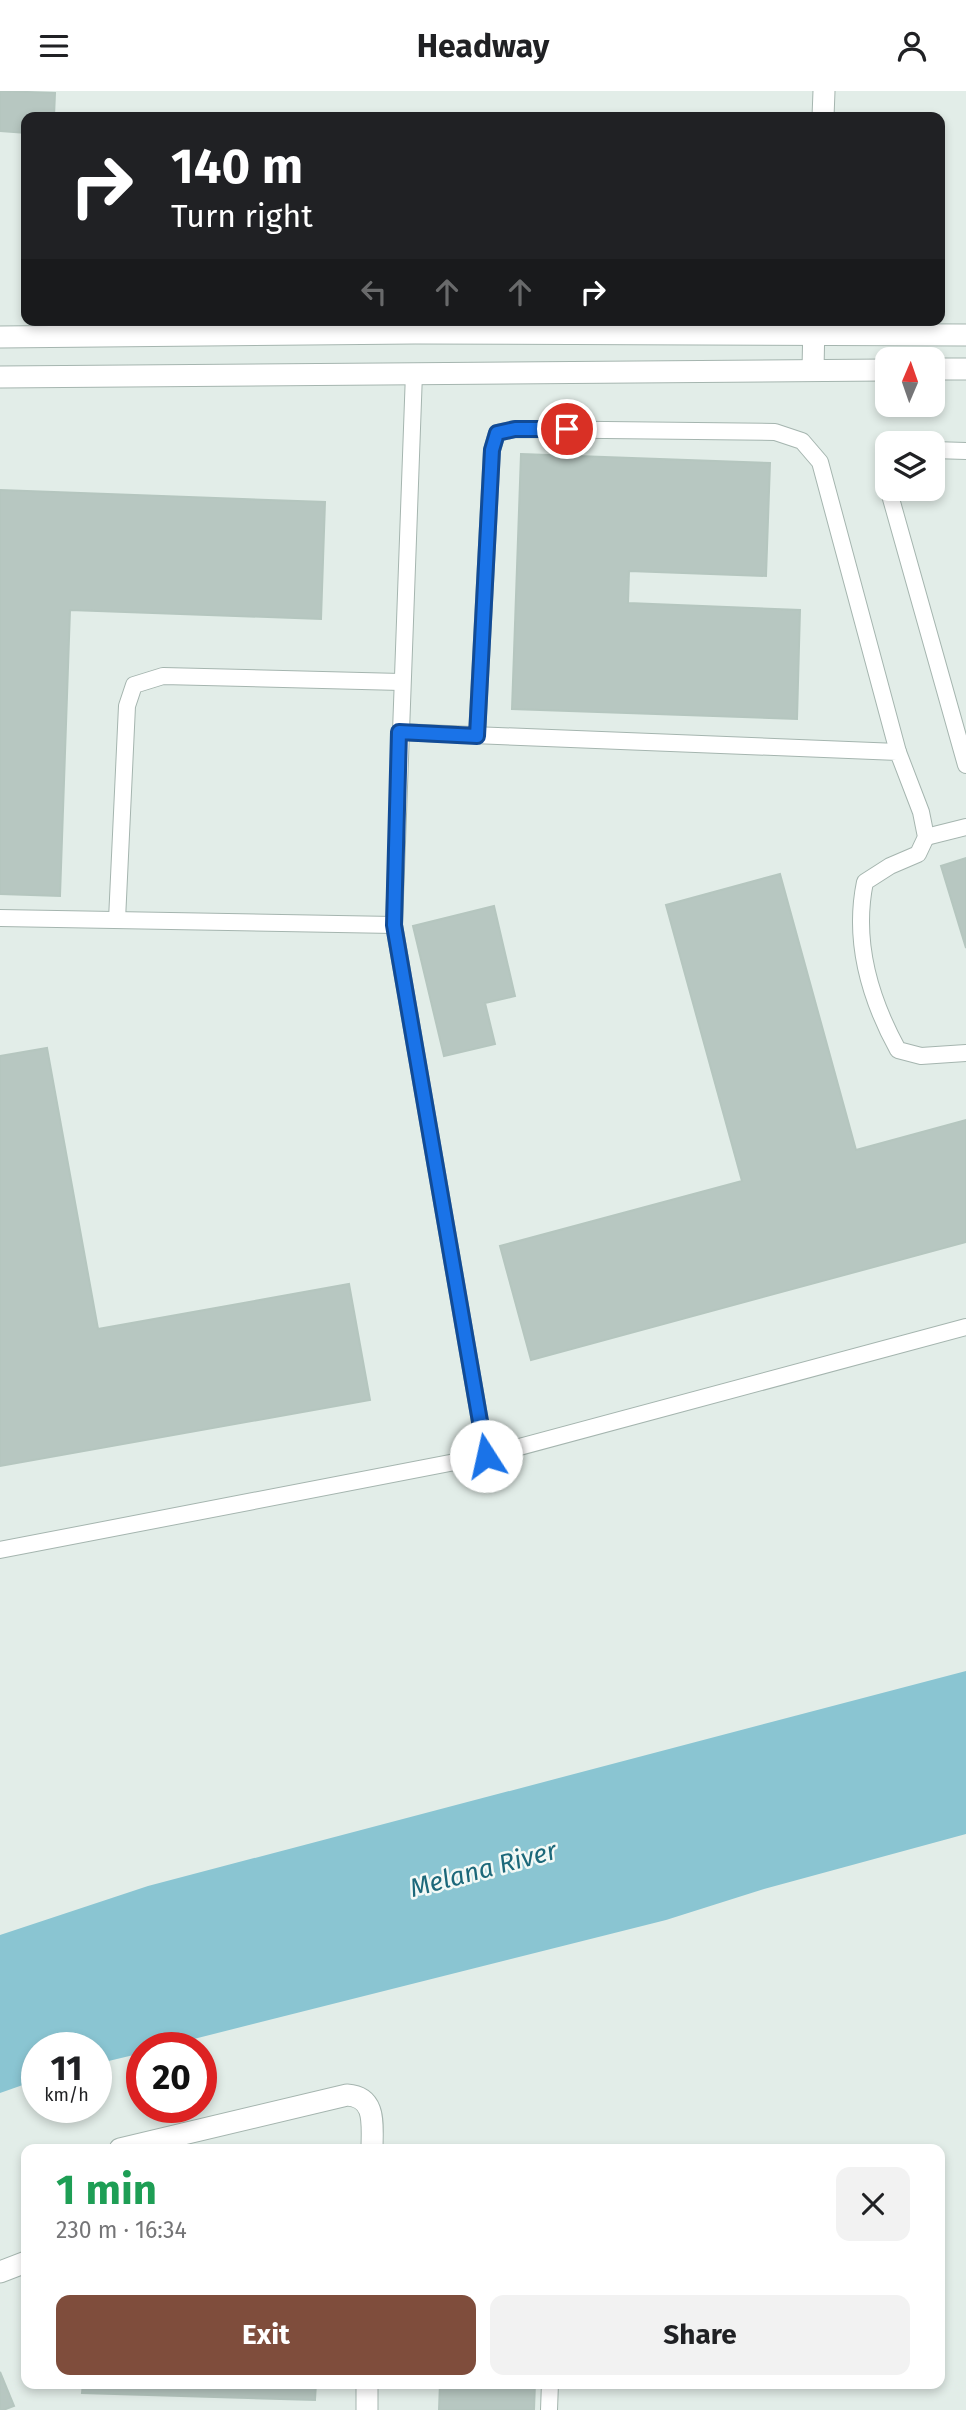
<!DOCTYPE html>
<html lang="en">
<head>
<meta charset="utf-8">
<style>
	:root { --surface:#fff; --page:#f2f2f2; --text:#202124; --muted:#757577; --accent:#7f4d3c }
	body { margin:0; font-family:"Fira Sans",sans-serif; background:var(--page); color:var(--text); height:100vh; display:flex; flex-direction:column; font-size:26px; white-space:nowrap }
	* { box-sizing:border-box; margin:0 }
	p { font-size:23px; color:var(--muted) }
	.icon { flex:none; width:38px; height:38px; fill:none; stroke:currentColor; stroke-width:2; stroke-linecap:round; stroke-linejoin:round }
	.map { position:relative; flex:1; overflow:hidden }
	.sheet { position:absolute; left:21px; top:2053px; width:924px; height:245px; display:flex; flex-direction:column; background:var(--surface); border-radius:14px; box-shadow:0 4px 10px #0003 }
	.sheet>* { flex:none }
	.banner { position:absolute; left:21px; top:21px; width:924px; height:214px; border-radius:14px; box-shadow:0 4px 10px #0003; background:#202124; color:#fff; overflow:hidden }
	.needle { width:46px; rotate:2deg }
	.controls { position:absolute; left:875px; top:256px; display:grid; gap:14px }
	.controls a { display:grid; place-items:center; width:70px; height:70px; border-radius:14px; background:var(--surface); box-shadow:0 4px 10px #0003; font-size:35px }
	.speed { position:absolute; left:21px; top:1941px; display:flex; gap:14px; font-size:35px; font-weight:700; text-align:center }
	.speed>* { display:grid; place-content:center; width:91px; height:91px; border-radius:50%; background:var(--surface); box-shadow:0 4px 10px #0003; line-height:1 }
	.speed small { font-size:18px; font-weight:400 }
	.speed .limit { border:10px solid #d22; background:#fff; color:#111 }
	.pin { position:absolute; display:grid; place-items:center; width:60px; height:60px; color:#fff; margin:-30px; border:4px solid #fff; border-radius:50%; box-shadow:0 2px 7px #0007 }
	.me { position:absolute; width:77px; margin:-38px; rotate:350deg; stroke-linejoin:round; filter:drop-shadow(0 0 5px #0008) }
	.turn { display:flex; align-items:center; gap:24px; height:147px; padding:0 35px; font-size:32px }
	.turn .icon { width:91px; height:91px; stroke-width:2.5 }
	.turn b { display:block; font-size:49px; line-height:60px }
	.lanes { display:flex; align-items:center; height:66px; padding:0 35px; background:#0003; justify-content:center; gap:35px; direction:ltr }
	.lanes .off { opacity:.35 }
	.round { display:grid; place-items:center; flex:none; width:74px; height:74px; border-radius:14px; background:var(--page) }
	.head { display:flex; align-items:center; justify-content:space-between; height:119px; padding:0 35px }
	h1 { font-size:42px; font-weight:700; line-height:52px; color:#1e9e55 }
	.cta { display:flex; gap:14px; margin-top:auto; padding:14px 35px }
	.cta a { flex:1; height:80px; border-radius:14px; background:var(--accent); color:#fff; font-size:28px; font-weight:700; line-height:80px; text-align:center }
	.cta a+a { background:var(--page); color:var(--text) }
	header { display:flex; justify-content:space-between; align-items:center; height:91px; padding:0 35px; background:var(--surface); font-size:32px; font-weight:700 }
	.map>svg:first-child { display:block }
	.water { fill:#8ac5d2 }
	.building { fill:#b7c7c1; stroke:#b5c6bf; stroke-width:2 }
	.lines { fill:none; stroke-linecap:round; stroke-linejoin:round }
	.lane-casing { stroke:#a5b5af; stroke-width:18 }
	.street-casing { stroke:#a5b5af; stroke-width:23 }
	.lane { stroke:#fff; stroke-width:16 }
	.street { stroke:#fff; stroke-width:21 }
	.route-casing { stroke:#114b97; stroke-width:18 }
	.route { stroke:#1a73e8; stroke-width:12 }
	.labels { text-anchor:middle; stroke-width:5; stroke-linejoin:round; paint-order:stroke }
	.water-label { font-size:26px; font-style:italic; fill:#1c687a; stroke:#f3f9f6 }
</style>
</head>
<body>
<header><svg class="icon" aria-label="menu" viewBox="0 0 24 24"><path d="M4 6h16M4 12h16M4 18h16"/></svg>Headway<svg class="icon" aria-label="person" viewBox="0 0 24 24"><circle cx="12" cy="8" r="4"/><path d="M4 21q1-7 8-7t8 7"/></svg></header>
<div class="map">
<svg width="966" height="2319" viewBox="0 0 966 2319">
	<rect width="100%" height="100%" fill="#e2ede8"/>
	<!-- water -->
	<path class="water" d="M966 1580V1743L764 1798 666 1829 162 1956H142V1962L96 1973V1956H37V1989L0 2002V1844L148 1795Z"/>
	<!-- building -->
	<g class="building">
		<path d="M0 0 55 2 54 26H26V42L0 40Z"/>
		<path d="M521 363 770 372 766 485 629 480 628 512 800 519 797 628 512 618Z"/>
		<path d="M0 399 325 411 321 528 70 519 60 805 0 803Z"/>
		<path d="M966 767V857L941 775Z"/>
		<path d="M780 783 856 1059 966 1029V1151L531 1269 500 1155 742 1090 666 814Z"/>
		<path d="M494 815 515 905 485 912 495 953 444 965 413 835Z"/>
		<path d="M47 957 98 1238 349 1193 370 1309 0 1375V965Z"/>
		<path d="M0 2281 14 2315 3 2319H0Z"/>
		<path d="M83 2292H316L315 2309 82 2302Z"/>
		<path d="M440 2292H535L534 2319H439Z"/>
	</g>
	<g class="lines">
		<defs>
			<g id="lane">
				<path d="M414 282 394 834 486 1365 966 1236"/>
				<path d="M933 359 966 360"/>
				<path d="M888 397 966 674"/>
				<path d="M399 641 898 661 921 721 926 746 918 763 890 775 865 791C853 849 870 908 898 959L921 965 966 962"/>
				<path d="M477 644 492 359 497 342 515 338 775 341 802 350 820 371 898 661"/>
				<path d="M926 746 966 736"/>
				<path d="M0 827 394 834"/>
				<path d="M117 829 127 615 134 594 163 585 401 591"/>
				<path d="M0 1459 486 1365"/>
				<path d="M549 2319 550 2292"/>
			</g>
			<g id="street">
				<path d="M823 26 824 0"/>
				<path d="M0 246 415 242 966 244"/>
				<path d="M933 278H966"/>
				<path d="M813 279 814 229"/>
				<path d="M0 286 887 279"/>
				<path d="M120 2058 347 2004C377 2006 372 2034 372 2058"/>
				<path d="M0 2181 26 2171"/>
				<path d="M367 2319V2292"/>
			</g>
		</defs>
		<!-- lane casing -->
		<use href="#lane" class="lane-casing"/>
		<!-- street casing -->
		<use href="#street" class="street-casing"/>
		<!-- lane -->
		<use href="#lane" class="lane"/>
		<!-- street -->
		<use href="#street" class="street"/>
	</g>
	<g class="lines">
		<defs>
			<path id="route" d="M486 1365 394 834 399 641 477 645 492 359 497 342 515 338H567"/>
		</defs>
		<!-- route casing -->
		<use href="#route" class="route-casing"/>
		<!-- route -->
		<use href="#route" class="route"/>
	</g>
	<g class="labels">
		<!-- water labels -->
		<g class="water-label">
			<text transform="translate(483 1778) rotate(-15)" y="9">Melana River</text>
		</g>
	</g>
</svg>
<div class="controls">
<a><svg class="needle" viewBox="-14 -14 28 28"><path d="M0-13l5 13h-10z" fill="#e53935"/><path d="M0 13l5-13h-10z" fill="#757577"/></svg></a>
<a><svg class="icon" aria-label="layers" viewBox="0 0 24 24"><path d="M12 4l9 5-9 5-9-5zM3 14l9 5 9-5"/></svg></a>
</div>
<div class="speed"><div>11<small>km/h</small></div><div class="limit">20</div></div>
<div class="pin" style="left:567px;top:338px;background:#d93025"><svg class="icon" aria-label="arrive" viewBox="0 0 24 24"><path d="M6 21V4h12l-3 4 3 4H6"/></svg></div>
<svg class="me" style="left:486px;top:1365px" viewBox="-20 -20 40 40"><circle r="19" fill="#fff"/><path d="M0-13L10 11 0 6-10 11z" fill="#1a73e8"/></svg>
<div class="banner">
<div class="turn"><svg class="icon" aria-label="right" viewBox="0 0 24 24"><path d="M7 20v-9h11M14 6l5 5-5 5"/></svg><div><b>140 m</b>Turn right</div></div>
<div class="lanes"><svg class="icon off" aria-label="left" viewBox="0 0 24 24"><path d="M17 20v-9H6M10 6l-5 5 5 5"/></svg><svg class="icon off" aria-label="ahead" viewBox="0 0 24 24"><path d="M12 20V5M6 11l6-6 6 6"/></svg><svg class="icon off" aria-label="ahead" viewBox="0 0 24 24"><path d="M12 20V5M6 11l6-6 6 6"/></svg><svg class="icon" aria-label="right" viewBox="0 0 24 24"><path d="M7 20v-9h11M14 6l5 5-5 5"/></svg></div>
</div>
<section class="sheet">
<div class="head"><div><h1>1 min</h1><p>230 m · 16:34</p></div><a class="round"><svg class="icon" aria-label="close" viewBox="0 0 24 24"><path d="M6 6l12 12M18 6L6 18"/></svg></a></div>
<div class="cta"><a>Exit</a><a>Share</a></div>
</section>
</div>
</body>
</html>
